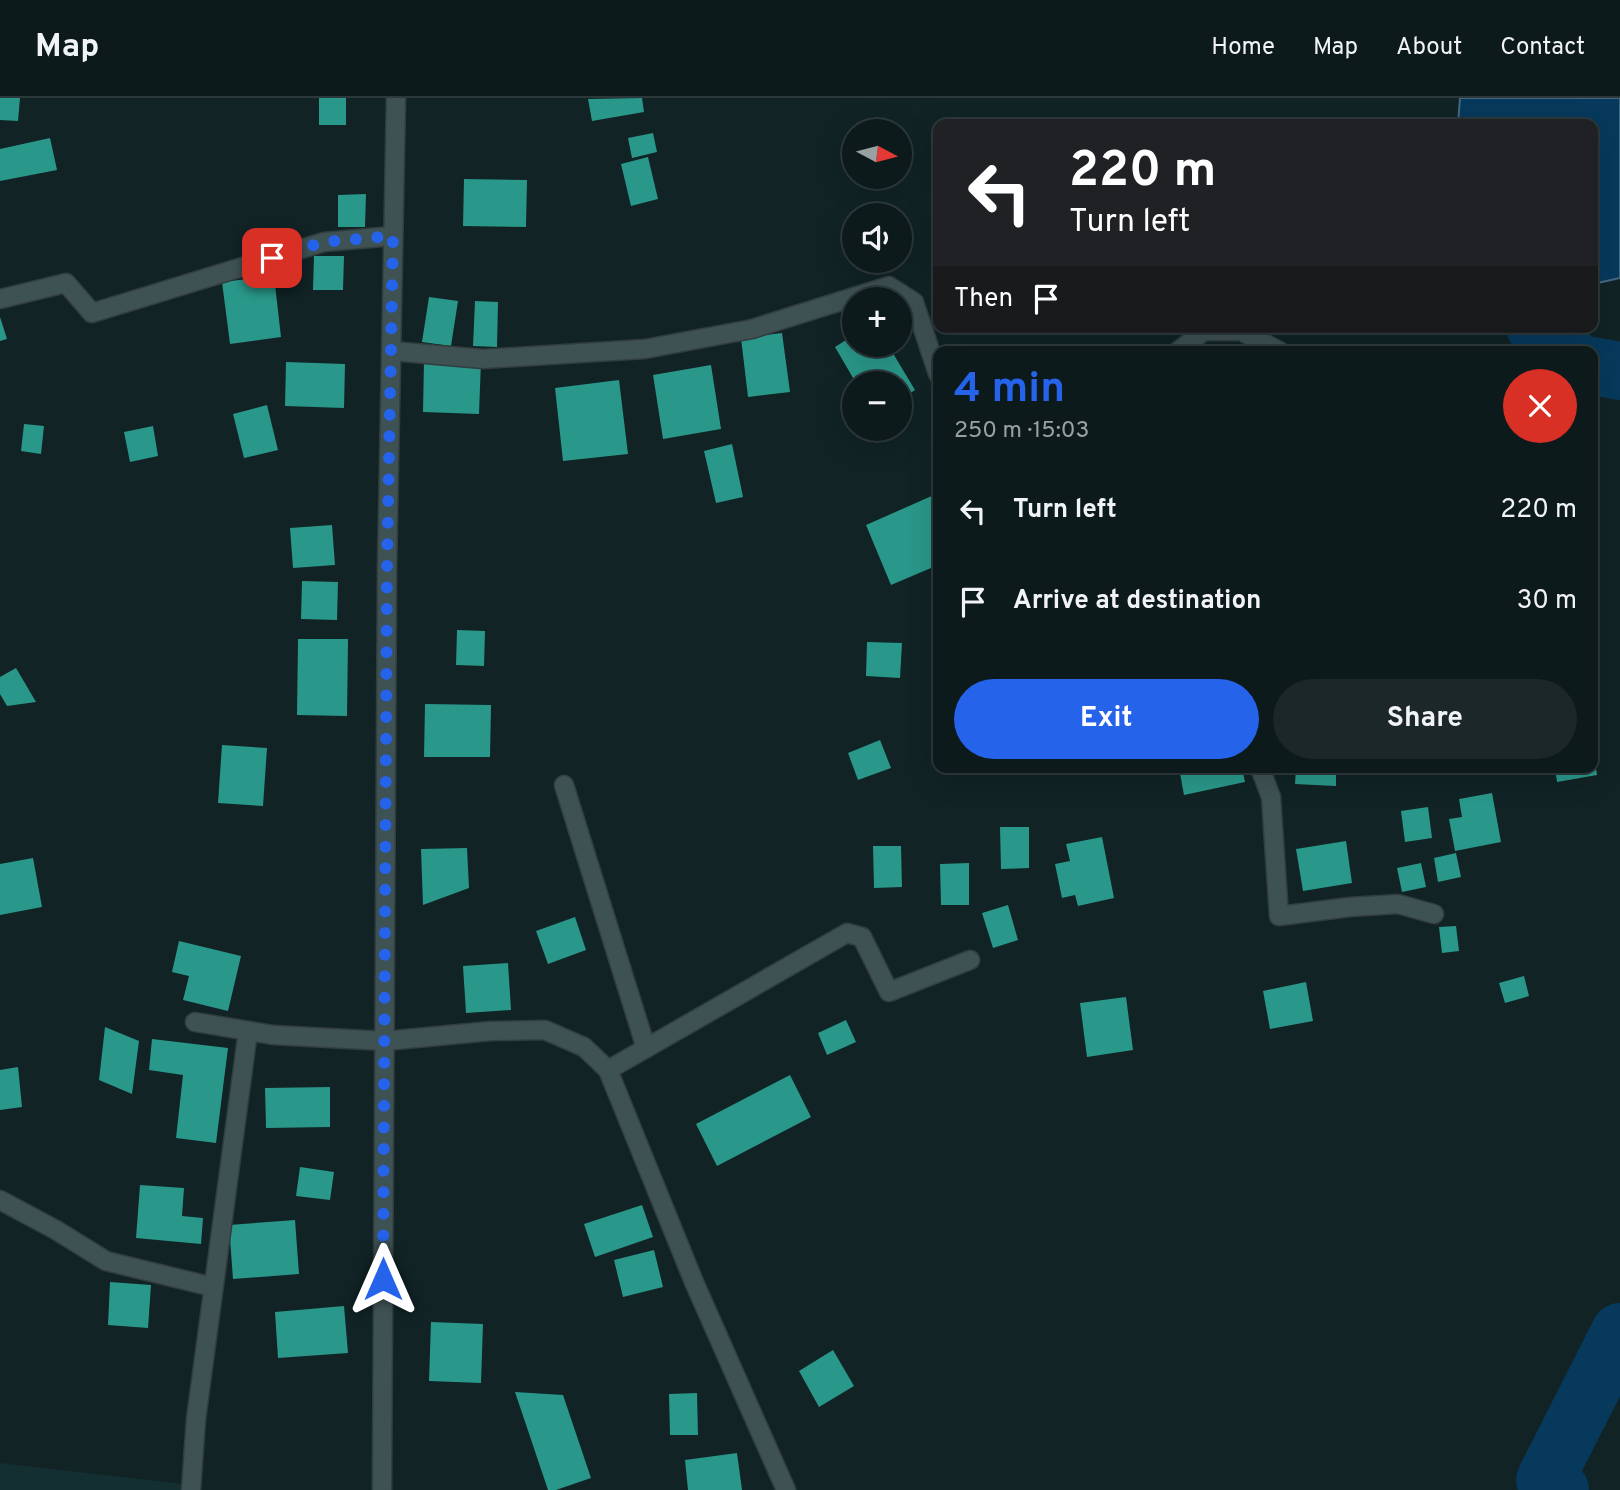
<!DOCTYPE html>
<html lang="en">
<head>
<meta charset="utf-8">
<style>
	:root { --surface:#0d1a1c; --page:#1b2729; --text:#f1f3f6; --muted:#9aa1a3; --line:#2d383b; --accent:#2563eb }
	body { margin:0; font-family:Overpass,sans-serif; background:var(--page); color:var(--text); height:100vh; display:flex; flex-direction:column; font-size:26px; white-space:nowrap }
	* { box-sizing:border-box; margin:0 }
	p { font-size:23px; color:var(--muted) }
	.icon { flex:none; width:38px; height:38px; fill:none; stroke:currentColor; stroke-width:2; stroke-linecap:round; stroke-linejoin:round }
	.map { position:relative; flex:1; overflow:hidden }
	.panel { position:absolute; left:933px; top:248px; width:665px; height:427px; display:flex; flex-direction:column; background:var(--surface); border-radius:14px; box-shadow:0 7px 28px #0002,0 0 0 2px var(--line) }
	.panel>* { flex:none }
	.banner { position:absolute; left:933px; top:21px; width:665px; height:214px; border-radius:14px; box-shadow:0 7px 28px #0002,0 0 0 2px var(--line); background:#202124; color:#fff; overflow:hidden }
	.needle { width:46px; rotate:97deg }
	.tools { position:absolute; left:842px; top:21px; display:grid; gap:14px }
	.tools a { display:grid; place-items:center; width:70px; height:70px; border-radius:50%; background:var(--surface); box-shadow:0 7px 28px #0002,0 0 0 2px var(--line); font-size:35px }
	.pin { position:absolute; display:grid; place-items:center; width:60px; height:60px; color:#fff; margin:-30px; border-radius:14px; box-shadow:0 4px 10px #0006 }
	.me { position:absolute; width:77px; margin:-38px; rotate:0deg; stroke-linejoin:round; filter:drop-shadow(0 0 5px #0008) }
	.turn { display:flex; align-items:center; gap:24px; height:147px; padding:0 21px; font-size:32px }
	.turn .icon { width:91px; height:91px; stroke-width:2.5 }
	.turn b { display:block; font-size:49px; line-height:60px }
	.then { display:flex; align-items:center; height:66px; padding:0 21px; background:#0003; gap:14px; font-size:26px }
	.round { display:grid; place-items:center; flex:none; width:74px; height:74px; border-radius:37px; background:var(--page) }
	.summary { display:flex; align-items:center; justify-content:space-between; height:119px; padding:0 21px }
	h1 { font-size:42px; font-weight:700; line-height:52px; color:var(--accent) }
	.button { display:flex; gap:14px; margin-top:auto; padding:14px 21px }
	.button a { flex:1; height:80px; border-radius:42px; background:var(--accent); color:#fff; font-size:28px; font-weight:700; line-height:80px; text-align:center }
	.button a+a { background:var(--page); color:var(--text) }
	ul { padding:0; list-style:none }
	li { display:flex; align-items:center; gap:21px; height:91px; padding:0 21px }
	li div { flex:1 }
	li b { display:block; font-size:26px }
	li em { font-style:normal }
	header { display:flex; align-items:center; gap:42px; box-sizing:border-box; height:98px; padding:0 35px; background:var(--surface); border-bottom:2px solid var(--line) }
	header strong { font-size:33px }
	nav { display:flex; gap:38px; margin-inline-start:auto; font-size:24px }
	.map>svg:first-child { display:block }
	.built { fill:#142f31 }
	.water { fill:#07395c; stroke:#436982; stroke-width:2 }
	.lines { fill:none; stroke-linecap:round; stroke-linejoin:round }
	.river { stroke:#07395c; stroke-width:58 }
	.building { fill:#299789 }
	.street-casing { stroke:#323d3f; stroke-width:21 }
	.street { stroke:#3e5153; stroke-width:18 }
	.route { stroke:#2563eb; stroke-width:12; stroke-dasharray:0 21.6 }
</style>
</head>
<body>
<header>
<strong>Map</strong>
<nav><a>Home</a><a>Map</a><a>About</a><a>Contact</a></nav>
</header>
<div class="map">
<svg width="1620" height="1392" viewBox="0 0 1620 1392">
	<rect width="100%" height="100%" fill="#112325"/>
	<!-- built -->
	<path class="built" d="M0 1365 183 1386 182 1392H0Z"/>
	<!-- water -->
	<path class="water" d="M1460 0H1620V180L1593 186 1592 26H1458Z"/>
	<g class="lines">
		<!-- river -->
		<g class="river">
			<path d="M1535 229 1567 254"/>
			<path d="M1592 268 1620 273"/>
			<path d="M1560 1392 1545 1382 1620 1234"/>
		</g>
	</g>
	<!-- building -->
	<g class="building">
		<path d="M0 0H20L18 23 0 22Z"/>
		<rect x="319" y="0" width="27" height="27"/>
		<path d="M642 0 644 14 592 23 588 1Z"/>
		<path d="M653 35 657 54 632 60 628 40Z"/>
		<path d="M50 40 57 72 0 83V51Z"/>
		<path d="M648 59 658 101 631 108 621 66Z"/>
		<path d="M464 81 527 82 526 129 463 128Z"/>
		<path d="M366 96 365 129H338V97Z"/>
		<path d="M314 158H344L343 192H313Z"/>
		<path d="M274 178 281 239 230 246 222 184Z"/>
		<path d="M429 199 458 203 451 248 422 244Z"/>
		<path d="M475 203 498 204 497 249 473 248Z"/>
		<path d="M0 219 7 241 0 243Z"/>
		<path d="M782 235 790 294 748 299 741 240Z"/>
		<path d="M854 237V247H888L915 292 900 302V285H856L835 249Z"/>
		<path d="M424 262 481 263 479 316 423 314Z"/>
		<path d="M286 264 345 266 344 310 285 308Z"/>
		<path d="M711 267 721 331 663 341 653 277Z"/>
		<path d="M619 282 628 356 563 363 555 290Z"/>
		<path d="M267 307 278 352 244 360 233 316Z"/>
		<path d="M24 326 44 328 41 356 21 353Z"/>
		<path d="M153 328 158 358 130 364 124 334Z"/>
		<path d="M732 346 743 399 716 405 704 353Z"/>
		<path d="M934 397 938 434V467L891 487 866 427Z"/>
		<path d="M332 427 335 467 293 470 290 430Z"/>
		<path d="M302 483 338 484 337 522 301 521Z"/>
		<path d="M457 532 485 533 484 568 456 567Z"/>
		<path d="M298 541H348L347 618 297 617Z"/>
		<path d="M867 544 902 545 900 580 866 578Z"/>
		<path d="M16 570 36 604 7 608 0 596V579Z"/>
		<path d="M425 606 491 607 490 659H424Z"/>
		<path d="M880 642 891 670 858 682 848 655Z"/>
		<path d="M222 647 267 650 263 708 218 705Z"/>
		<path d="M1594 658 1597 677 1557 684 1555 670H1592Z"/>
		<path d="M1179 670H1242L1245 684 1184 697Z"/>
		<path d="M1296 670H1343V675H1336V688L1295 686Z"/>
		<path d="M1492 695 1501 744 1455 753 1449 721 1462 719 1459 701Z"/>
		<path d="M1428 709 1432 740 1405 744 1401 713Z"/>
		<path d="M1000 729H1029V770L1001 771Z"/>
		<path d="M1102 739 1114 800 1078 808 1075 797 1062 800 1055 766 1070 763 1066 746Z"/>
		<path d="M1346 743 1352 785 1303 793 1296 751Z"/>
		<path d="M873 748H901L902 789 874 790Z"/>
		<path d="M467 750 469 790 423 807 421 751Z"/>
		<path d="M1456 755 1461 779 1438 784 1434 760Z"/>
		<path d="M33 760 42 809 0 817V766Z"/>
		<path d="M969 765V807H941L940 766Z"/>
		<path d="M1421 765 1426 789 1402 794 1397 770Z"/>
		<path d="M1008 807 1018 842 993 850 982 815Z"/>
		<path d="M575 819 586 852 548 866 536 833Z"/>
		<path d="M1456 828 1459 853 1442 855 1439 829Z"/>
		<path d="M179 843 241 858 228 913 183 902 189 878 172 874Z"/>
		<path d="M508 865 511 912 466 915 463 868Z"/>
		<path d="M1524 878 1529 898 1505 905 1499 885Z"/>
		<path d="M1306 884 1313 923 1270 931 1263 893Z"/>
		<path d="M1126 899 1133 952 1087 959 1080 905Z"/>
		<path d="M846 922 856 944 827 957 818 935Z"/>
		<path d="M105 929 139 943 132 996 99 982Z"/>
		<path d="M152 941 228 950 216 1045 176 1040 183 977 149 972Z"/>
		<path d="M18 969 22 1009 0 1012V972Z"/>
		<path d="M790 977 811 1019 717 1068 696 1026Z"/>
		<path d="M330 989V1029L266 1030 265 990Z"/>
		<path d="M300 1069 334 1074 330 1102 296 1098Z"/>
		<path d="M140 1087 184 1090 182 1118 203 1120 201 1146 136 1140Z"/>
		<path d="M642 1107 653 1139 595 1159 584 1126Z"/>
		<path d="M295 1122 299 1176 233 1181 229 1127Z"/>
		<path d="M654 1152 663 1189 623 1199 614 1162Z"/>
		<path d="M110 1184 151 1187 148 1230 108 1227Z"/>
		<path d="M344 1208 348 1255 278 1260 275 1214Z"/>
		<path d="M431 1224 483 1226 481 1285 429 1283Z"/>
		<path d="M833 1252 854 1288 819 1309 799 1273Z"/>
		<path d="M515 1294 563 1297 591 1380 556 1392H548Z"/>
		<path d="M697 1295 698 1337H670L669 1296Z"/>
		<path d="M737 1355 742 1392H688L685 1362Z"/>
	</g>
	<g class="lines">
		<defs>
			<g id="street">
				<path d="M0 201 66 185 92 215 324 144 393 138"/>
				<path d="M392 253 483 261 645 251 752 231 889 188 914 204 938 276"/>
				<path d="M1177 254 1204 233H1241L1281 254"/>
				<path d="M1260 670 1271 699 1279 818 1350 809 1398 806 1434 816"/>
				<path d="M564 687 646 950"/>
				<path d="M195 924 273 937 385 943 491 933 545 932 584 949 608 972 694 1184 786 1392"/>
				<path d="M608 972 847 835 862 839 889 894 970 862"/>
				<path d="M0 1102 56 1132 106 1163 213 1189"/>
				<path d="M191 1392 196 1321 248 933"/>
				<path d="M382 1392 387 470 396 0"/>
			</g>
		</defs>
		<!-- street casing -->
		<use href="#street" class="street-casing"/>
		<!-- street -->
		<use href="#street" class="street"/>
	</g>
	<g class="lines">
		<!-- route -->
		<path class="route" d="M272 160 324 144 393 138 387 470 383 1181"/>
	</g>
</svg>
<div class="tools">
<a><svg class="needle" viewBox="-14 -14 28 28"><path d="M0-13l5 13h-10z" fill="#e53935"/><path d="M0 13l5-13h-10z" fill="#9aa1a3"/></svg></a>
<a><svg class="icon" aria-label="sound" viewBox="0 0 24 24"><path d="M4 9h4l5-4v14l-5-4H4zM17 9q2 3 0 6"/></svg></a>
<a>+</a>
<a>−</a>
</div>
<div class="pin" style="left:272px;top:160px;background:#d93025"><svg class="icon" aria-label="arrive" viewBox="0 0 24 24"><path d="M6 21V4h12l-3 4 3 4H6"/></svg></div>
<svg class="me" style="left:383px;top:1181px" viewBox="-20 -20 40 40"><path d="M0-17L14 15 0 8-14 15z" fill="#2563eb" stroke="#fff" stroke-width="4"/></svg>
<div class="banner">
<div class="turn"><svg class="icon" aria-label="left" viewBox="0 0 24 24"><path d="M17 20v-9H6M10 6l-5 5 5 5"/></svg><div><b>220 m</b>Turn left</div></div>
<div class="then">Then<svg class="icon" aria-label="arrive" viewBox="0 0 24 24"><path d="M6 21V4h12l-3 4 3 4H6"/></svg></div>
</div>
<section class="panel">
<div class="summary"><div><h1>4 min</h1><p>250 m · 15:03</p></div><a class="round" style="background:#d93025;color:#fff"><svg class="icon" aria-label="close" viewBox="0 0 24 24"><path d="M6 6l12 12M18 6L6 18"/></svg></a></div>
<ul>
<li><svg class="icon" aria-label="left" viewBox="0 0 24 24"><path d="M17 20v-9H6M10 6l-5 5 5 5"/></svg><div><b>Turn left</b></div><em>220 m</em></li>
<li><svg class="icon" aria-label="arrive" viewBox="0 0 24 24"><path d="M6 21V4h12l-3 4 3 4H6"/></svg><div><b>Arrive at destination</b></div><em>30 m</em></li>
</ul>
<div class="button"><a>Exit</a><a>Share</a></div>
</section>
</div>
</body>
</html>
